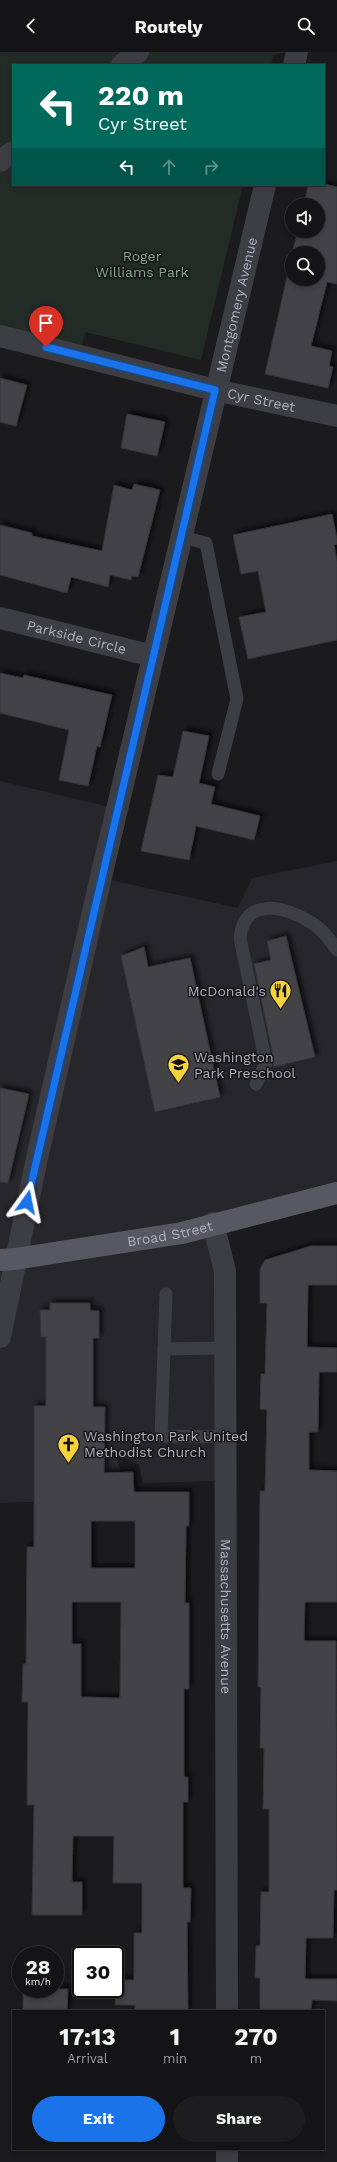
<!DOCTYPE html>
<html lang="en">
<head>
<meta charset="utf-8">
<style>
	:root { --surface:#141416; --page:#1d1d1f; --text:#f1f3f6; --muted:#9d9ea1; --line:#333335; --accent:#1a73e8 }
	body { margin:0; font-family:"Work Sans",sans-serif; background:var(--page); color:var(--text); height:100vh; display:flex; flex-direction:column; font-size:15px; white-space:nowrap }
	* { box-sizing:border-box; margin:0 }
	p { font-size:13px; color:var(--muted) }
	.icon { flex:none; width:22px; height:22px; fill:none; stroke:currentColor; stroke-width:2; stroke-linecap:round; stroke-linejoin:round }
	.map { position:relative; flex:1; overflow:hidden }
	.panel { position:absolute; left:12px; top:1958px; width:313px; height:140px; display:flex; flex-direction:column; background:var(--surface); border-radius:0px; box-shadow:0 2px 6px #0003,0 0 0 1px var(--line) }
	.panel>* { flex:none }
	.banner { position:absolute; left:12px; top:12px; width:313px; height:122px; border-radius:0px; box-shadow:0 2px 6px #0003,0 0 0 1px var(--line); background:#00695c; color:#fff; overflow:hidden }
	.controls { position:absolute; left:285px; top:146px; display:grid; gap:8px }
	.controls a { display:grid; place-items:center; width:40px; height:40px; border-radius:50%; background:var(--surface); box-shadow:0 2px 6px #0003,0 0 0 1px var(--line); font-size:20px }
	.speed { position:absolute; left:12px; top:1894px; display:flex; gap:8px; font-size:20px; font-weight:700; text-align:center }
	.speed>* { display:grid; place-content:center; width:52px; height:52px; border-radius:50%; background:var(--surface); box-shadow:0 2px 6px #0003,0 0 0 1px var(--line); line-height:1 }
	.speed small { font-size:10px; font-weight:400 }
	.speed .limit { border:2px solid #111; border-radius:6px; background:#fff; color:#111 }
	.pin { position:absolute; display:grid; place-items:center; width:34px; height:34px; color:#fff; margin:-41px -17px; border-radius:50% 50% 50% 0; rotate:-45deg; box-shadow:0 0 4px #0007 }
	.pin .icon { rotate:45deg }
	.me { position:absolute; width:44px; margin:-22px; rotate:12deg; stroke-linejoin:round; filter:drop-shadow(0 0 3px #0008) }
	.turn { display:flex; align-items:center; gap:14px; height:84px; padding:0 20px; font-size:18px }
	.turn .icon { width:52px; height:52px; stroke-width:2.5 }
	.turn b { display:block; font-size:28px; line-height:34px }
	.lanes { display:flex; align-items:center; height:38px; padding:0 20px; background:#0003; justify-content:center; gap:20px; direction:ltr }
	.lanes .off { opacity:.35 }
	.eta { display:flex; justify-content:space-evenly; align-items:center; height:68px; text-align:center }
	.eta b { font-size:24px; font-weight:700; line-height:28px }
	.primary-button { display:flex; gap:8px; margin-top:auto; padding:8px 20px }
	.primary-button a { flex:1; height:46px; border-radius:24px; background:var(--accent); color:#fff; font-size:16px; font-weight:700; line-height:46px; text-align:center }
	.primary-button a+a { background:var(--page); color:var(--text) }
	header { display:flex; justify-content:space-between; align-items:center; height:52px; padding:0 20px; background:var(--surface); font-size:18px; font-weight:700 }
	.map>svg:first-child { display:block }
	.built { fill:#27262a }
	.green { fill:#222b25 }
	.building { fill:#424247; stroke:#353439; fill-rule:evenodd; filter:url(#shadow) }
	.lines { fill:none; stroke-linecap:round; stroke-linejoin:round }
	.lane { stroke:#3d3d44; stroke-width:13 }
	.street { stroke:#3d3d44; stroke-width:22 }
	.primary { stroke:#575861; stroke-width:22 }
	.route-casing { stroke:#114b97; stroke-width:10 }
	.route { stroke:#1a73e8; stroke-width:7 }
	.labels { text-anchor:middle; stroke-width:3; stroke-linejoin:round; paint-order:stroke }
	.park-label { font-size:14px; fill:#84a88b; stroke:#161518 }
	.street-label { font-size:14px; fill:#adafbc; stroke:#161518 }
	.poi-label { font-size:14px; fill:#adafbc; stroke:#161518; text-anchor:start }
</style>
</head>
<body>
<header><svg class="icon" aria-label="back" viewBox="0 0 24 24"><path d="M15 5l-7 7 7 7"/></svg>Routely<svg class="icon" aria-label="search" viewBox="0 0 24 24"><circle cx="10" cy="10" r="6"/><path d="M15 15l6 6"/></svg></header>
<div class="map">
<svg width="337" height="2110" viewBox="0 0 337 2110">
	<defs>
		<filter id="shadow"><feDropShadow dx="3.5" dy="-3.5" stdDeviation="2" flood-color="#0009"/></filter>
	</defs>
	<rect width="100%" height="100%" fill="#1b1a1d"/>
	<!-- built -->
	<path class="built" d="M0 729 110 755 97 825 238 856 252 826 337 809V1135L218 1172 216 1429 143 1431 139 1413 116 1401 123 1427 112 1447 0 1451Z"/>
	<!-- green -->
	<path class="green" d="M0 0H288L273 3 271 13H13V133H243L201 308 85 280 79 308 0 292Z"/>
	<!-- building -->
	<g class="building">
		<path d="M324 132 337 135V232L327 230 311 294 332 299 329 314 333 315 328 336 265 322 292 203V227H318V201H292L298 179H318V153H304L308 133Z"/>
		<path d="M0 326 27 333 16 374 0 370Z"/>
		<path d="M127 362 165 370 157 404 121 396Z"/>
		<path d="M134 432 160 438 138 525 132 524 131 528 110 523 108 535 71 525 67 541 0 523V473L32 481V484L102 499 114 433 132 438Z"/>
		<path d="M332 462 337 487V492L334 493 337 509V588L248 607 239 565 266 560 258 519 241 522 233 483Z"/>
		<path d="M0 621 23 626 24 623 112 643 100 695 97 694 88 734 59 728 69 678 0 661Z"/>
		<path d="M183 679 209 684 199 731 215 735 211 752 260 764 254 788 196 774 189 808 141 799 158 723 173 725Z"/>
		<path d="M286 884 315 1005 273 1015 274 1009 254 912 271 908 267 889Z"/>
		<path d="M144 895 148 915 190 906 220 1045 155 1060 121 904Z"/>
		<path d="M0 1036 29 1042 8 1131 0 1130Z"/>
		<path d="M311 1194H337V1233H308L307 1295 337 1296V1320H319L318 1380H309V1418L337 1419V1550H305L304 1589H336L337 1838H334L333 1886H306L305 1927H337V1949L312 1948 311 1959H260V1926H255L256 1894H260L261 1840H269V1757H263L264 1696H260L261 1635H258L260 1439H265L267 1358 260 1357 261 1322H265L267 1251H260V1217L265 1208Z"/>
		<path d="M50 1251H90V1258L99 1259V1286H93V1355H105L104 1421 133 1420 134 1440H189V1474H186L185 1551H189V1637H184V1725H188V1750H183V1836H191L190 1870H187L188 1959H135V1953H115V1928H134V1881H142V1831H113L114 1784H73L72 1830H82V1863H32L34 1753H27L28 1650H22L23 1612H26L27 1495H34V1354H46V1285H41L40 1258H50ZM91 1469H135V1516H91ZM72 1550H121L120 1646 81 1645V1592H72Z"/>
		<path d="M23 1937H68L67 1959H23Z"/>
	</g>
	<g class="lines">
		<!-- lane -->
		<g class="lane">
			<path d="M181 485 206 491 237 647 218 722"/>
			<path d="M256 1032 266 1011 240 886C244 844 286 854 312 871 323 878 330 887 337 898"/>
			<path d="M166 1242 161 1384 224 1385"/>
			<path d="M164 1297 225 1296"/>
		</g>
		<!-- street -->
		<g class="street">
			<path d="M122 13 138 0"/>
			<path d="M294 13 297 0"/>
			<path d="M0 109 13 100"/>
			<path id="s1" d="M0 284 215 338 337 364"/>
			<path id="s2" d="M0 566 153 604"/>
			<path id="s3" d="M213 1171 225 1219 227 1959"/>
			<path id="s4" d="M0 1285 37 1106 100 829 265 133"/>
			<path d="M227 2097V2110"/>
		</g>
		<!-- primary -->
		<path class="primary" id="s5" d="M0 1208 15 1207 182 1181 337 1141"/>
	</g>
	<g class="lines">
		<defs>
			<path id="route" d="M27 1150 215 338 46 295"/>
		</defs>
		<!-- route casing -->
		<use href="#route" class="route-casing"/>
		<!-- route -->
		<use href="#route" class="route"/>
	</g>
	<!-- icons -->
	<defs>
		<symbol id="restaurant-pin" viewBox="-11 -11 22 30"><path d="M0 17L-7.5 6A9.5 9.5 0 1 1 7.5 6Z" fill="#f6d33a" stroke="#161518"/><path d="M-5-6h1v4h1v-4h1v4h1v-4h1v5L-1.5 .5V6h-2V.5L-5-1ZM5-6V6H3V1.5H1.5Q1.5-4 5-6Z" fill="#111"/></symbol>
		<symbol id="school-pin" viewBox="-11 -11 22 30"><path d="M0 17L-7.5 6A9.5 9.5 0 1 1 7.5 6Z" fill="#f6d33a" stroke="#161518"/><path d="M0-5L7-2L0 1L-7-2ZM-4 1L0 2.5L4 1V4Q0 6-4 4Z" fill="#111"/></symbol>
		<symbol id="church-pin" viewBox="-11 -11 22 30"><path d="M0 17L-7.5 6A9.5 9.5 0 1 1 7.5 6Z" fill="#f6d33a" stroke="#161518"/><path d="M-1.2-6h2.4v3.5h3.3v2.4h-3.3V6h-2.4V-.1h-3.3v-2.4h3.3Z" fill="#111"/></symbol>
	</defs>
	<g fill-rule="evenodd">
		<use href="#restaurant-pin" x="268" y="926" width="25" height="34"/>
		<use href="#school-pin" x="166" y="1000" width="25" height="34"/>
		<use href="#church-pin" x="56" y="1380" width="25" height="34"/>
	</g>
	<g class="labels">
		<!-- park labels -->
		<g class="park-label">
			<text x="142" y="209">Roger<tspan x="142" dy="16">Williams Park</tspan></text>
		</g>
		<!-- street labels -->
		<g class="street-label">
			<text dy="5" stroke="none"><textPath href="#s4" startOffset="1059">Montgomery Avenue</textPath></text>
			<text dy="5" stroke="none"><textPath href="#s1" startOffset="269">Cyr Street</textPath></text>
			<text dy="5" stroke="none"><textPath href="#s2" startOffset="79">Parkside Circle</textPath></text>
			<text dy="5" stroke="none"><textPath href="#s5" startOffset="172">Broad Street</textPath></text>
			<text dy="5" stroke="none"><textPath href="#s3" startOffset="395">Massachusetts Avenue</textPath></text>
		</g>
		<!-- poi labels -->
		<g class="poi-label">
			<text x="266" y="944" text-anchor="end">McDonald's</text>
			<text x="194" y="1010">Washington<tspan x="194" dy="16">Park Preschool</tspan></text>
			<text x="84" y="1389">Washington Park United<tspan x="84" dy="16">Methodist Church</tspan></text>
		</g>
	</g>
</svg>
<div class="controls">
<a><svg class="icon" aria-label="sound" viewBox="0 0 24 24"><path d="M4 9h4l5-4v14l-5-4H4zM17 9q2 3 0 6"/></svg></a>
<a><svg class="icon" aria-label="search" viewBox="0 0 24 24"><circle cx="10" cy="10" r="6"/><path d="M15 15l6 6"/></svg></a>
</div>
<div class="speed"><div>28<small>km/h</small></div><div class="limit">30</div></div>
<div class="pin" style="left:46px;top:295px;background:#d93025"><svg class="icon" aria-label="arrive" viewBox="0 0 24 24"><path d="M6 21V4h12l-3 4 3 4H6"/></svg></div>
<svg class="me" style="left:27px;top:1150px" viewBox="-20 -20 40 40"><path d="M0-17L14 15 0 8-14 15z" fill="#1a73e8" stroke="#fff" stroke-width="4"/></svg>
<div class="banner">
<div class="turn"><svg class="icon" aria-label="left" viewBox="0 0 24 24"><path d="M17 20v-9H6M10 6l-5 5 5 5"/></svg><div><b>220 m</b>Cyr Street</div></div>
<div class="lanes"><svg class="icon" aria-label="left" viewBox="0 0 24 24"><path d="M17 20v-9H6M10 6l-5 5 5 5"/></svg><svg class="icon off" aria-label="ahead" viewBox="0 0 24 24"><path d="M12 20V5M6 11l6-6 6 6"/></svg><svg class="icon off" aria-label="right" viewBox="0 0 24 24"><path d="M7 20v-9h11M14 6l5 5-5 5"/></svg></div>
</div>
<section class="panel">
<div class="eta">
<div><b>17:13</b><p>Arrival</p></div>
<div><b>1</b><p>min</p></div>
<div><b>270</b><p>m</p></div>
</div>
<div class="primary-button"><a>Exit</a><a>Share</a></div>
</section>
</div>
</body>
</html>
